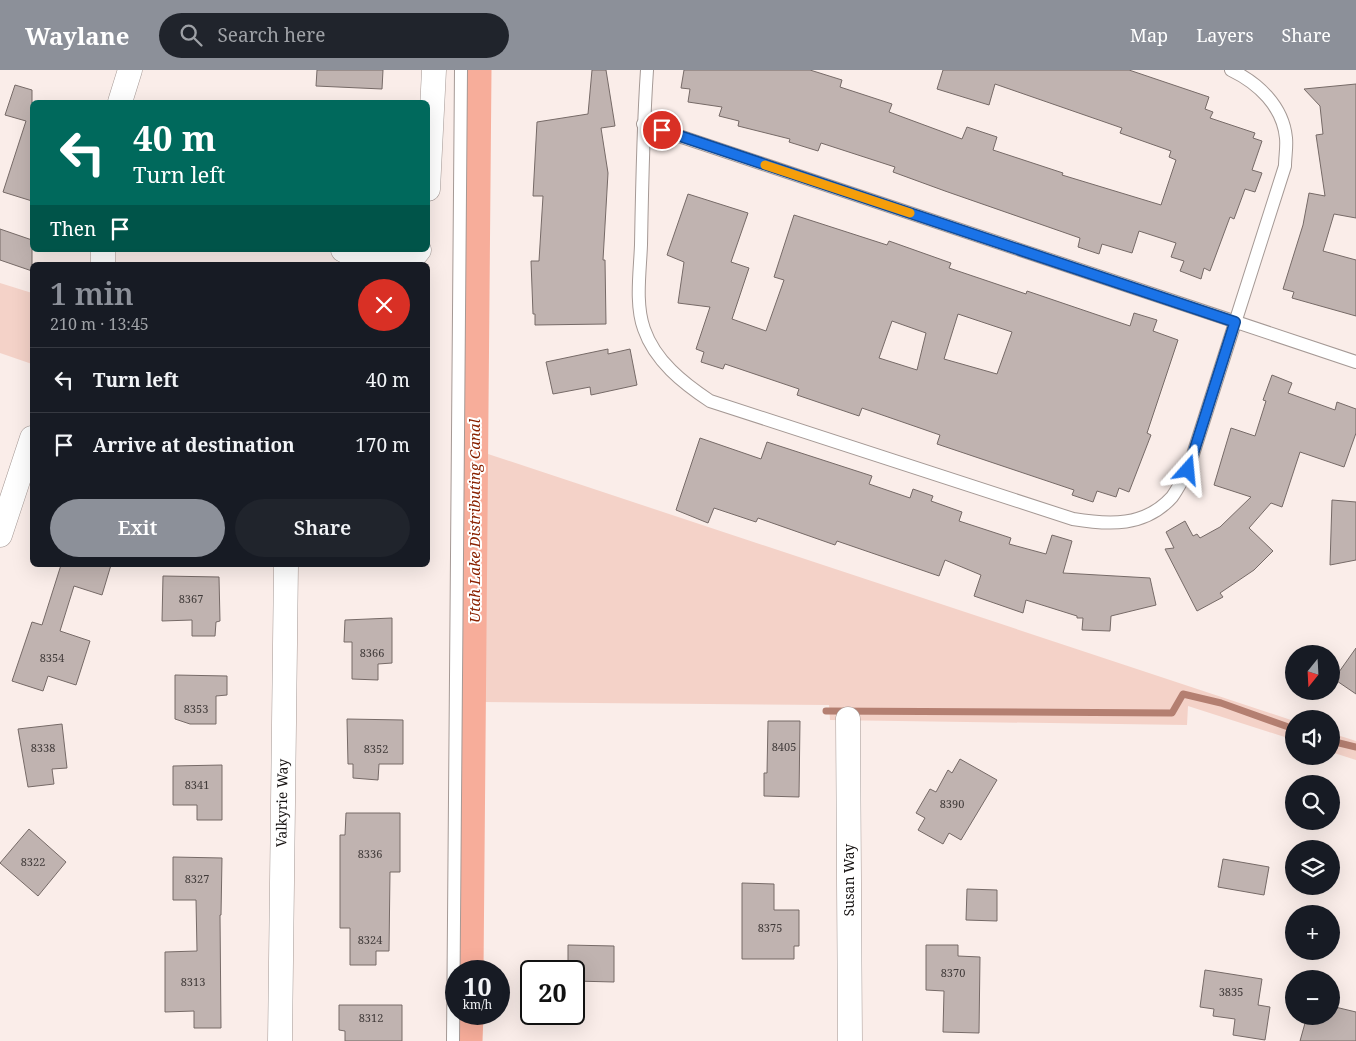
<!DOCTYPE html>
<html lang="en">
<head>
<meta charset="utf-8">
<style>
	:root { --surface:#171b24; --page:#20242c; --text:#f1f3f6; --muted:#9ea1a6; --line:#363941; --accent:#8c9099 }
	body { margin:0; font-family:"Noto Serif",serif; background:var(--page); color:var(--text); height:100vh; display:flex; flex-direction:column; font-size:19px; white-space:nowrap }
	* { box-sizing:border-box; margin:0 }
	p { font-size:16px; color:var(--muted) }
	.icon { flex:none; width:28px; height:28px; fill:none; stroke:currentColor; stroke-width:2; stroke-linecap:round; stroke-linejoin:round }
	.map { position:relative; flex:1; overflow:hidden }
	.side { position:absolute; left:30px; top:192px; width:400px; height:305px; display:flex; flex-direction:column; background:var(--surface); border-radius:8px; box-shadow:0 5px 20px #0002 }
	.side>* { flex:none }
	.hud { position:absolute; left:30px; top:30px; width:400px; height:152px; border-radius:8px; box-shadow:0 5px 20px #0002; background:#00695c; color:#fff; overflow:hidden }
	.needle { width:32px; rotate:198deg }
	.fabs { position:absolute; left:1285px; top:575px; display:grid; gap:10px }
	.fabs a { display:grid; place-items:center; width:55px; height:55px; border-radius:50%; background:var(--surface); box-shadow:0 5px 20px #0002; font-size:25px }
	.speed { position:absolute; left:445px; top:890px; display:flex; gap:10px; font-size:25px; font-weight:700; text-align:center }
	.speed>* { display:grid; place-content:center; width:65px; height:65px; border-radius:50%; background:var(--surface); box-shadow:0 5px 20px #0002; line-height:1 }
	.speed small { font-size:12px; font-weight:400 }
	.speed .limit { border:2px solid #111; border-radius:8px; background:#fff; color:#111 }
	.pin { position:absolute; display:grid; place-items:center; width:42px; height:42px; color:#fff; margin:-21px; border:2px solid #fff; border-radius:50%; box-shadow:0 1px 5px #0007 }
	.me { position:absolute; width:55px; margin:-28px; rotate:18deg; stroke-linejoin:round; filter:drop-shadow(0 0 4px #0008) }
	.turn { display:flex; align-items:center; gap:18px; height:105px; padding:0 20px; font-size:22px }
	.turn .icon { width:65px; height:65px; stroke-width:2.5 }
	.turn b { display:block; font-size:35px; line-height:42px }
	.then { display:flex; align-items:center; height:48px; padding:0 20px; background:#0003; gap:10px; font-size:19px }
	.round { display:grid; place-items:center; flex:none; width:52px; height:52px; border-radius:26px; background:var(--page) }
	.summary { display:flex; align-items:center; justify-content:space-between; height:85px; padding:0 20px }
	h1 { font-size:30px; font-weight:600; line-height:38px; color:var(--accent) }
	.primary-button { display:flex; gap:10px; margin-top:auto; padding:10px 20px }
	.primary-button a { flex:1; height:58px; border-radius:30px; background:var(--accent); color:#fff; font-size:20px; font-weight:600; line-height:58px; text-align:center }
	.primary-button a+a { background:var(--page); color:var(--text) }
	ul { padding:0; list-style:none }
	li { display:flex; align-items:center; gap:15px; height:65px; padding:0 20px; border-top:1px solid var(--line) }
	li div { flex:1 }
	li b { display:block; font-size:19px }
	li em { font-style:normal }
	header { display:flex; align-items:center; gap:30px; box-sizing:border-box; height:70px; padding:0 25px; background:var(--accent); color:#fff }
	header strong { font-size:24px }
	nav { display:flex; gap:28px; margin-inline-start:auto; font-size:18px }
	.search { width:350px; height:45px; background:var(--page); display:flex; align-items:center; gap:12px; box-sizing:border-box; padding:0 18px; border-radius:28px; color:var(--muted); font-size:19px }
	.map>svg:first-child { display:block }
	.green { fill:#f4d2c8 }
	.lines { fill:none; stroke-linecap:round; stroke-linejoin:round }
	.stream { stroke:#b47f71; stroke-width:7 }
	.canal { stroke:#f7ad9a; stroke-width:25 }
	.building { fill:#c0b3b0; stroke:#766a67; fill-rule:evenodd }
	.service-casing { stroke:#a59995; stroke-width:14 }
	.minor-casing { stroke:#a59995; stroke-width:25 }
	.service { stroke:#fff; stroke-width:12 }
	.minor { stroke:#fff; stroke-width:24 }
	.route-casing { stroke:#114b97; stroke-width:12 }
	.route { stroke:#1a73e8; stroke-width:9 }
	.slow { stroke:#f59e0b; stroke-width:9 }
	.labels { text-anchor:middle; stroke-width:4; stroke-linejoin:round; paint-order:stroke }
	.number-label { font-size:11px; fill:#413b3a }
	.street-label { font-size:14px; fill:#171312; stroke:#fff }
	.water-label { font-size:15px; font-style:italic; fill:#892100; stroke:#fff }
</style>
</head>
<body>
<header>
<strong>Waylane</strong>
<div class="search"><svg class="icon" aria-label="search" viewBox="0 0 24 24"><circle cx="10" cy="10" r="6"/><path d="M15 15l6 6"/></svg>Search here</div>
<nav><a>Map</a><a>Layers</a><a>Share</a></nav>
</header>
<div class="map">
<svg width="1356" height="971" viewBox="0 0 1356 971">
	<rect width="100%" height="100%" fill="#faede9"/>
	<!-- green -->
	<g class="green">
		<path d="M0 213 32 223V294L0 283Z"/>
		<path d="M485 383 1294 651V670L1188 636 1187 655 830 650 829 635 482 632Z"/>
		<path d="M1331 663 1356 671V690L1331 682Z"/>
	</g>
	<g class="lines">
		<!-- stream -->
		<g class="stream">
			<path d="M826 641 1172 643 1183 624 1221 633 1294 659"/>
			<path d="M1331 671 1356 677"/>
		</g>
		<!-- canal -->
		<g class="canal">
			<path d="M471 901 479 0"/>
			<path d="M470 971 471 944"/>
		</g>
	</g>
	<!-- building -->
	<g class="building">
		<path d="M317 0H383L382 19 316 16Z"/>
		<path d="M592 0H606L615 56 601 58 608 103 603 190H605L606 254 535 255V244H533L531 191H539L543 126H533L537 52 588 44Z"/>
		<path d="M684 0H810L842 10 840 17 892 34 889 42 962 69 967 57 997 67 993 80 1063 103 1062 105 1161 135 1176 90 1169 87 1171 81 1120 63 1122 58 995 14 989 35 937 19 943 0H1129L1209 27 1205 39 1213 42 1210 48 1255 63 1253 68 1262 71 1252 100 1262 103 1255 122 1245 119 1234 149 1230 147 1210 201 1204 198 1201 209 1180 201 1184 191 1171 187 1176 173 1139 161 1132 183 1102 174 1099 184 1078 177 1080 168 945 121 893 102 895 97 821 73 818 81 789 72 790 69 738 56 739 51 719 46 722 37 688 32 690 19 681 18Z"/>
		<path d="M1356 14V148L1334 144 1323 181 1356 190V246L1292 228 1294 222 1283 219 1303 155 1309 123 1325 126 1316 65 1323 64 1320 36 1304 19Z"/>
		<path d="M15 15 32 20V131L3 122 26 51 5 45Z"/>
		<path d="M688 124 748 143 731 192 749 198 732 249 766 261 784 210 774 207 794 145 887 175 889 171 951 193 949 198 1026 224 1027 221 1130 256 1134 243 1157 250 1153 261 1178 270 1147 363 1151 365 1129 422 1119 418 1116 427 1097 421 1093 432 1072 425 1074 420 937 374 940 365 862 338 859 346 797 325 799 319 725 294 723 299 701 292 704 282 696 279 710 237 678 233 684 192 667 185ZM958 244 1012 262 997 304 944 289ZM892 251 926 263 917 300 879 288Z"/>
		<path d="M0 159 32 170V201L0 190Z"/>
		<path d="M608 279V284L630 279 637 315 591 325 590 317 553 324 546 292Z"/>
		<path d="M1272 305 1292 313 1288 323 1335 340 1337 332 1356 339V363L1344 397 1300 382 1282 437 1271 433 1249 458 1273 481 1254 500 1220 523 1223 527 1197 541 1165 479 1174 478 1166 462 1185 451 1193 466 1197 464 1200 468 1220 457 1251 427 1214 415 1231 358 1255 366 1266 331 1263 330Z"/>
		<path d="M700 368 761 389 767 372 872 406 869 414 910 428 913 419 933 426 931 431 962 442 959 451 1011 468 1009 474 1046 484 1052 465 1072 471 1063 503 1150 508 1156 535 1111 546 1110 561 1082 560 1083 548H1077V546L1026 530 1023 543 974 526 981 505 945 490 939 506 837 471 835 475 758 448 756 452 714 438 708 453 676 440Z"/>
		<path d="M1332 430 1356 432V490L1330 495Z"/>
		<path d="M61 495H111L102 525 74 516 60 561 90 571 76 615 48 606 43 621 12 611 32 552 42 555Z"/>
		<path d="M163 506 219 507 220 551 216 552 215 566H192V550L162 551Z"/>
		<path d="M392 548V593L378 594V610L352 609V572H344L345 550Z"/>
		<path d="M1356 578V624L1334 609Z"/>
		<path d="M175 605 227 606V625L216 626V654H190L175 649Z"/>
		<path d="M347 649 403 650V694H379L378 710 353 708V694H348Z"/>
		<path d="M768 651H800L799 727 764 726V703H767Z"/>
		<path d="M62 654 67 698 52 699 54 714 28 717 18 659Z"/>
		<path d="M960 689 997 710 961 770 949 763 943 774 918 760 925 748 916 743 930 719 936 722 948 700 952 703Z"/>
		<path d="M222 695V750H197V735H173V696Z"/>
		<path d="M346 743H400V802H390L389 881H376V895H350V858H340V765H345Z"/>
		<path d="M29 759 66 792 38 826 0 793Z"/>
		<path d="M173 787 222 788 221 845H220L221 958H194V941L165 942V882L197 881 196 830H173Z"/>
		<path d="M1223 789 1269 797 1264 825 1218 817Z"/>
		<path d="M742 813 774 814V840H799V876H794V889H742Z"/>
		<path d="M967 819 997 820V851L966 850Z"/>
		<path d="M568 875 614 876V912L574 911V901H568Z"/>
		<path d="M926 875H958V886L980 887 979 963 943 962 944 921 926 920Z"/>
		<path d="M1205 900 1262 909 1258 935 1270 937 1265 970 1233 965 1235 949 1213 946 1214 939 1200 937Z"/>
		<path d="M339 935H402V971H345V961L339 960Z"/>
		<path d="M1331 936 1356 942V971H1300L1307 946H1331Z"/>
	</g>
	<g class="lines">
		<defs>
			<g id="service">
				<path d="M647 0C643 58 642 117 641 175 640 202 635 234 644 259 655 291 683 313 710 331L1073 449C1109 455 1145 457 1172 427 1178 419 1183 408 1188 400L1285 96C1285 87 1287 77 1286 68 1283 36 1258 13 1231 0"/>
				<path d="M643 54 1356 292"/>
				<path d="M453 971 461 0"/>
			</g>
			<g id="minor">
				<path d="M120 32 130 0"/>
				<path d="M428 119 434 0"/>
				<path d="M103 180V195"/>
				<path d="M343 180C367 188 401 206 419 180"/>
				<path d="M0 465 32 368"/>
				<path d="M848 649 850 971"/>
				<path d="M280 971 286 495"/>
			</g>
		</defs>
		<!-- service casing -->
		<use href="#service" class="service-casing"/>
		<!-- minor casing -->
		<use href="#minor" class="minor-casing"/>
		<!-- service -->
		<use href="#service" class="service"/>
		<!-- minor -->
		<use href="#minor" class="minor"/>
	</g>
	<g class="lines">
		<defs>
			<path id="route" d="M662 60 1235 252 1188 400"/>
		</defs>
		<!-- route casing -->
		<use href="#route" class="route-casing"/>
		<!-- route -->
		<use href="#route" class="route"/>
		<!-- slow -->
		<path class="slow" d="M765 95 910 143"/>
	</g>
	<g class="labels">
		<!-- number labels -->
		<g class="number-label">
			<text x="191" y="533">8367</text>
			<text x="372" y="587">8366</text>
			<text x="52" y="592">8354</text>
			<text x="196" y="643">8353</text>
			<text x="784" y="681">8405</text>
			<text x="43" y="682">8338</text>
			<text x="376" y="683">8352</text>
			<text x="197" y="719">8341</text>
			<text x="952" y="738">8390</text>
			<text x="370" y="788">8336</text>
			<text x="33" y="796">8322</text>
			<text x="197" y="813">8327</text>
			<text x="770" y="862">8375</text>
			<text x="370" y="874">8324</text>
			<text x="953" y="907">8370</text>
			<text x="193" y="916">8313</text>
			<text x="1231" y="926">3835</text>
			<text x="371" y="952">8312</text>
		</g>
		<!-- street labels -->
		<g class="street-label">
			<text transform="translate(282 733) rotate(-89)" y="5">Valkyrie Way</text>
			<text transform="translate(849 810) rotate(-90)" y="5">Susan Way</text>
		</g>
		<!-- water labels -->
		<g class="water-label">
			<text transform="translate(475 451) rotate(-90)" y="5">Utah Lake Distributing Canal</text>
		</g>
	</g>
</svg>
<div class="fabs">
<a><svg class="needle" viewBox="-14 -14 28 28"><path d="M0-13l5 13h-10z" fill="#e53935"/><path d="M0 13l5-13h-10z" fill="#9ea1a6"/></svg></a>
<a><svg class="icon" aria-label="sound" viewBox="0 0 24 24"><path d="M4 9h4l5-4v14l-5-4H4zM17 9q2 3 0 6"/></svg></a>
<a><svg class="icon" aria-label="search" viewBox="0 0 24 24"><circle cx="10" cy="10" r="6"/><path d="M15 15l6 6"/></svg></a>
<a><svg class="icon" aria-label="layers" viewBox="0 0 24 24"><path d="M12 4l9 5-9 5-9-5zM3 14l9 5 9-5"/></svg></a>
<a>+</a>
<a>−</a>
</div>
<div class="speed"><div>10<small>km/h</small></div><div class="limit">20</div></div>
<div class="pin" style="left:662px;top:60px;background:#d93025"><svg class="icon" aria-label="arrive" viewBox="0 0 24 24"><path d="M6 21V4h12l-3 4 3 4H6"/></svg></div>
<svg class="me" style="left:1188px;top:400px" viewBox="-20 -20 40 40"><path d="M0-17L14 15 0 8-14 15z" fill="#1a73e8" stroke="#fff" stroke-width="4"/></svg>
<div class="hud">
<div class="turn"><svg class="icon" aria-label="left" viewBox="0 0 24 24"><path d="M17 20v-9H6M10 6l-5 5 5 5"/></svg><div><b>40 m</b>Turn left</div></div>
<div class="then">Then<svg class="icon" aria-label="arrive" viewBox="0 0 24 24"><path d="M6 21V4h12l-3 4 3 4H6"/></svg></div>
</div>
<section class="side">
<div class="summary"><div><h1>1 min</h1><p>210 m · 13:45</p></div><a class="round" style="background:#d93025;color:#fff"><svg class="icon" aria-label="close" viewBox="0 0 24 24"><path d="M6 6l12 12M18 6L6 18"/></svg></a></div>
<ul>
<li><svg class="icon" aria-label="left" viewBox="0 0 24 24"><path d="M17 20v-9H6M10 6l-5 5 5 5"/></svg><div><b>Turn left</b></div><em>40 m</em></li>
<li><svg class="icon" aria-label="arrive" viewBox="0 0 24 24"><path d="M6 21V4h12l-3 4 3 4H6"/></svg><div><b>Arrive at destination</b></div><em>170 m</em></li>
</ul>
<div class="primary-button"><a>Exit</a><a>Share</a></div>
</section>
</div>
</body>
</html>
